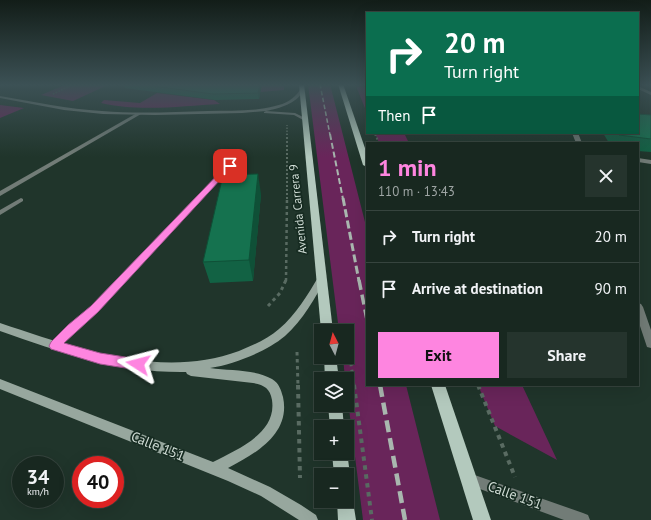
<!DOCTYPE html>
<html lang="en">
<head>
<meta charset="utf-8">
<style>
	:root { --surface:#182820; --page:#25342d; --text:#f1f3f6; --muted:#9fa6a5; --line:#36443e; --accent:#fe85e0 }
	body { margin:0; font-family:"PT Sans",sans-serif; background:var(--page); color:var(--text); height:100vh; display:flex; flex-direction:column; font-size:15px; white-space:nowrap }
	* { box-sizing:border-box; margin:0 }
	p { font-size:13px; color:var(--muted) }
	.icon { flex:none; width:22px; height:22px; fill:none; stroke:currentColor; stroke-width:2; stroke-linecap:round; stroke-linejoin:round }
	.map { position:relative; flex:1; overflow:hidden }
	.sheet { position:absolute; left:366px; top:142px; width:273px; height:244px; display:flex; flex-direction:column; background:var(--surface); border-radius:0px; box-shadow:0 4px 16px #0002,0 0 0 1px var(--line) }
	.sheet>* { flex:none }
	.hud { position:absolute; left:366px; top:12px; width:273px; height:122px; border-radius:0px; box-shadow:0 4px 16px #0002,0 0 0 1px var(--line); background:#0b6e4f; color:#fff; overflow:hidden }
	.needle { width:26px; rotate:354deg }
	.fabs { position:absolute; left:314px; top:324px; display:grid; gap:8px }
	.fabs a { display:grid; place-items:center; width:40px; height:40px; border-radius:0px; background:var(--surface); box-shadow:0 4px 16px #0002,0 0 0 1px var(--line); font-size:20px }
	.speed { position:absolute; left:12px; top:456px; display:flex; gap:8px; font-size:20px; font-weight:700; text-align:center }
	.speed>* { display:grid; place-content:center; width:52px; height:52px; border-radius:50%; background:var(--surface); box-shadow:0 4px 16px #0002,0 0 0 1px var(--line); line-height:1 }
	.speed small { font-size:10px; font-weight:400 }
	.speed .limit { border:6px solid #d22; background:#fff; color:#111 }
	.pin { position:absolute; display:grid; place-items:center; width:34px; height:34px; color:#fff; margin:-17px; border-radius:8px; box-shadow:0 2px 6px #0006 }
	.me { position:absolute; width:44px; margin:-22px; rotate:279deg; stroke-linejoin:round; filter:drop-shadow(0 0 3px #0008) }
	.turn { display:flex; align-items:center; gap:14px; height:84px; padding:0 12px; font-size:18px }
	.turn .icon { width:52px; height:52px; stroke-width:2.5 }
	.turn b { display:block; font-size:28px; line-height:34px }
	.then { display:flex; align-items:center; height:38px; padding:0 12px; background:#0003; gap:8px; font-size:15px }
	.round { display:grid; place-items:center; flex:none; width:42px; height:42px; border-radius:0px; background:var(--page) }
	.head { display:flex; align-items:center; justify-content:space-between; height:68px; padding:0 12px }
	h1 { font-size:24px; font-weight:700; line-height:30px; color:var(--accent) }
	.primary-button { display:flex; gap:8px; margin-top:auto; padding:8px 12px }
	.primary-button a { flex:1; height:46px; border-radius:0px; background:var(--accent); color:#111; font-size:16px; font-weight:700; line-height:46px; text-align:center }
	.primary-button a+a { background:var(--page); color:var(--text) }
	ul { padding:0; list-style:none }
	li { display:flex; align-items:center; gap:12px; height:52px; padding:0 12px; border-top:1px solid var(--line) }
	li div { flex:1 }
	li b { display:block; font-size:15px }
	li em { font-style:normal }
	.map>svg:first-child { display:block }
	.green { fill:#69255a }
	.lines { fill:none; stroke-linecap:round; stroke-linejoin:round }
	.path-far4 { stroke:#596b62; stroke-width:1.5; stroke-dasharray:1.5 1.5; stroke-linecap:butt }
	.path-far3 { stroke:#596b62; stroke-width:2; stroke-dasharray:2 2; stroke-linecap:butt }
	.path-far2 { stroke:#596b62; stroke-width:2.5; stroke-dasharray:3 3; stroke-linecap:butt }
	.path-far1 { stroke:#596b62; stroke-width:3; stroke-dasharray:3.5 3.5; stroke-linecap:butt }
	.path { stroke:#596b62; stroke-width:4; stroke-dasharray:4.5 4.5; stroke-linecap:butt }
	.lane { fill:#727c77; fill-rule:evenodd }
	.street { fill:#727c77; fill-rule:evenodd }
	.secondary { fill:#97a79e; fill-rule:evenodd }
	.primary { fill:#b3c9bd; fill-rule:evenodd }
	.rail-far4 { stroke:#a9b7af; stroke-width:1.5; stroke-dasharray:4.5 2.5; stroke-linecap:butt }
	.rail-far3 { stroke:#a9b7af; stroke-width:2; stroke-dasharray:6 3; stroke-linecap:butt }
	.rail-far2 { stroke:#a9b7af; stroke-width:3; stroke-dasharray:8 3.5; stroke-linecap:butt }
	.rail-far1 { stroke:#a9b7af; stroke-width:3.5; stroke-dasharray:10 5; stroke-linecap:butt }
	.rail { stroke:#a9b7af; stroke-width:4.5; stroke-dasharray:12 6; stroke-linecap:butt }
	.wall { fill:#126244 }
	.shaded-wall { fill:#0f5037 }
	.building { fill:#15724f; stroke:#0f5037 }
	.route { fill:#fe85e0; stroke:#a55692 }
	.labels { text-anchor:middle; stroke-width:3.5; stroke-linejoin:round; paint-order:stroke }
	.street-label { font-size:12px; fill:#cfdbd4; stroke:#162b21 }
	.near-street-label { font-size:14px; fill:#cfdbd4; stroke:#162b21 }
</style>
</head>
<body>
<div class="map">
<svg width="651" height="520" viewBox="0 0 651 520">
	<rect width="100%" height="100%" fill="#20352b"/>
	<!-- green -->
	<g class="green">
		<path d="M67 84H110L73 101 41 95Z"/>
		<path d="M262 84H284V90L260 92Z"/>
		<path d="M308 84H330L367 230V385H406L440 520H363L347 393V379H345L343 357H347V331H339Z"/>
		<path d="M356 86 367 87V113Z"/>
		<path d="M157 93 214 100 220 104C183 106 138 112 101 103L104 100 140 103Z"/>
		<path d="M0 105 24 108 0 118Z"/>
		<path d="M375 133H404L409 143H379Z"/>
		<path d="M478 385H522L557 460 495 426Z"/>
	</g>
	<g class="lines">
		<!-- path-far4 -->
		<g class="path-far4">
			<path d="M53 94 74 84"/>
			<path d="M375 133 376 135"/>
			<path d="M287 135V125"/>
		</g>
		<!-- path-far3 -->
		<g class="path-far3">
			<path d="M375 134 379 143"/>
			<path d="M287 199V134"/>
		</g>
		<!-- path-far2 -->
		<path class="path-far2" d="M286 281 287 198"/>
		<!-- path-far1 -->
		<g class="path-far1">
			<path d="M268 306 280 293 286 280"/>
			<path d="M347 335 354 386"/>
			<path d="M297 352 298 386"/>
		</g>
		<!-- path -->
		<g class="path">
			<path d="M298 385 300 478"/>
			<path d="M354 385 372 520"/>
			<path d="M478 385 515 477"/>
		</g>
		<!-- lane -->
		<g class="lane">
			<path d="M137 113 141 114 0 196V191Z"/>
			<path d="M238 154 243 155 97 312 75 331 58 349 54 350 50 349 49 346 50 343 91 306Z"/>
			<path d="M21 198 23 199V201L0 215V210Z"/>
		</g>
		<!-- street -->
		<g class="street">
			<path d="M638 86 651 92V95L638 89Z"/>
			<path d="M300 90 303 91C296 104 280 108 266 111L295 113 307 119V121H305L294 115 264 113V112L266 111 242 113 155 115 103 114 64 110 0 98V96C34 102 68 109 102 111 137 114 173 112 208 111 230 110 253 112 275 106 285 104 294 99 300 90Z"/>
			<path d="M572 133H578L582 143H576Z"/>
			<path d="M638 158 651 160V164L638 162Z"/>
			<path d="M638 303 641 304 643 307 651 330V348L647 347 638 320Z"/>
			<path d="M469 473 583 513 588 515 590 520H564L469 485 464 484 463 479 464 474Z"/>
		</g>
		<!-- secondary -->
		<path class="secondary" d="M322 275 325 276 326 278C315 298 303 320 285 336 266 352 234 364 210 368 230 371 254 369 272 379 279 383 281 390 283 397 291 434 255 454 228 468L270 487 301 505 316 515 318 520H299L261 496 228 481 0 389V379L213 462C238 449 277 433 272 400 270 388 264 385 253 383L191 376 187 374 186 372C118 373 63 353 0 331V323C75 348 161 380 239 351 253 345 268 339 279 329 296 315 308 294 319 276Z"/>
		<!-- primary -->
		<g class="primary">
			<path d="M299 84H304L333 331H321Z"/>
			<path d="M338 84H343L367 154V167L363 165Z"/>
			<path d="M324 357H336L339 379H325Z"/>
			<path d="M431 385H445L491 520H473Z"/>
			<path d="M328 405H342L344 427H330Z"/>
			<path d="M347 451 350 475 347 481V475H334L332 453H347Z"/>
			<path d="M347 493 351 495 353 501 356 520H338L337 501H347Z"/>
		</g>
		<!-- rail-far4 -->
		<path class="rail-far4" d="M320 84 330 135"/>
		<!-- rail-far3 -->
		<path class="rail-far3" d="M330 134 343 199"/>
		<!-- rail-far2 -->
		<path class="rail-far2" d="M343 198 359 281"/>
		<!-- rail-far1 -->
		<path class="rail-far1" d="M359 280 367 320"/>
		<!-- rail -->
		<path class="rail" d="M380 385 405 520"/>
	</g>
	<!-- wall -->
	<g class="wall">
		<path d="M123 84H262L259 99 215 100 125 88Z"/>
		<path d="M651 115V152L638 151V143H609L603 133H638Z"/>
		<path d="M261 194 253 281 210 283 203 262Z"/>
	</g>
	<!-- shaded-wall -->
	<g class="shaded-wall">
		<path d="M260 84H262L259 99 258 93Z"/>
		<path d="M258 174 261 194 253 281 249 260Z"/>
	</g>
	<!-- building -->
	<g class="building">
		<path d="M138 84H260L258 93 213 94Z"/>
		<path d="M638 114 651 115V139L619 135 617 133H638Z"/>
		<path d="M258 174 249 260 203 262 223 175Z"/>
	</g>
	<!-- sky -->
	<linearGradient id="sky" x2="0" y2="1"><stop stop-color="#121d18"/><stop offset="0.54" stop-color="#3c5155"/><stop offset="1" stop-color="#3c5155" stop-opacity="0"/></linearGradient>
	<rect width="651" height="157" fill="url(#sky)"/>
	<!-- route -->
	<path class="route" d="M227 165 233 166 98 312 64 343 100 353 138 359 142 361 144 364 142 368 138 370 100 364 51 349 49 346 51 342 68 325 91 306Z"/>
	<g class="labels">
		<!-- street labels -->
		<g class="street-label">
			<text transform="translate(298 209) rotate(-96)" y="4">Avenida Carrera 9</text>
		</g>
		<!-- near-street labels -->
		<g class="near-street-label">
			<text transform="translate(158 446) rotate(22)" y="5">Calle 151</text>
			<text transform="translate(515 495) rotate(20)" y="5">Calle 151</text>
		</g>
	</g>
</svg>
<div class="fabs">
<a><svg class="needle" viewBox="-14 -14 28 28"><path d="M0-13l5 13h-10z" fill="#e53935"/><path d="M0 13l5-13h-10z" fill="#9fa6a5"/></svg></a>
<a><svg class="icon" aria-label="layers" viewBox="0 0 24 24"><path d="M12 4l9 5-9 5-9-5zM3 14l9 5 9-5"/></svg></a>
<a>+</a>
<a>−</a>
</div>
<div class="speed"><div>34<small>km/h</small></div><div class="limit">40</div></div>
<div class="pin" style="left:230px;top:166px;background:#d93025"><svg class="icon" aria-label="arrive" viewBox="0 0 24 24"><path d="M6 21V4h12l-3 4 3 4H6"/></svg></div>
<svg class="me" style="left:138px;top:364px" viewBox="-20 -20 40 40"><path d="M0-17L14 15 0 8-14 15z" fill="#fe85e0" stroke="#fff" stroke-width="4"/></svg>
<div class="hud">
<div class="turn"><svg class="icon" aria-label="right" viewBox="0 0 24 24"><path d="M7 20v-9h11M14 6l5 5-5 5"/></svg><div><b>20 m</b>Turn right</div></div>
<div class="then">Then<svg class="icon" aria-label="arrive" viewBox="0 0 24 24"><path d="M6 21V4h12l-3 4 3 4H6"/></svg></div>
</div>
<section class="sheet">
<div class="head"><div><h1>1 min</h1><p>110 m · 13:43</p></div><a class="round"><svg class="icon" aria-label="close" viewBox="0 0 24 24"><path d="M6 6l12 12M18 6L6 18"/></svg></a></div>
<ul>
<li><svg class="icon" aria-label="right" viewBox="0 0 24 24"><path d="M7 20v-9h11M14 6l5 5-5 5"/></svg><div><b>Turn right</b></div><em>20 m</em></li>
<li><svg class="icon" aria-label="arrive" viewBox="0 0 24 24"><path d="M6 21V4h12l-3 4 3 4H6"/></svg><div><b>Arrive at destination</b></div><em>90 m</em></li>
</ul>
<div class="primary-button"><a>Exit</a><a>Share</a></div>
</section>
</div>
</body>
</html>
